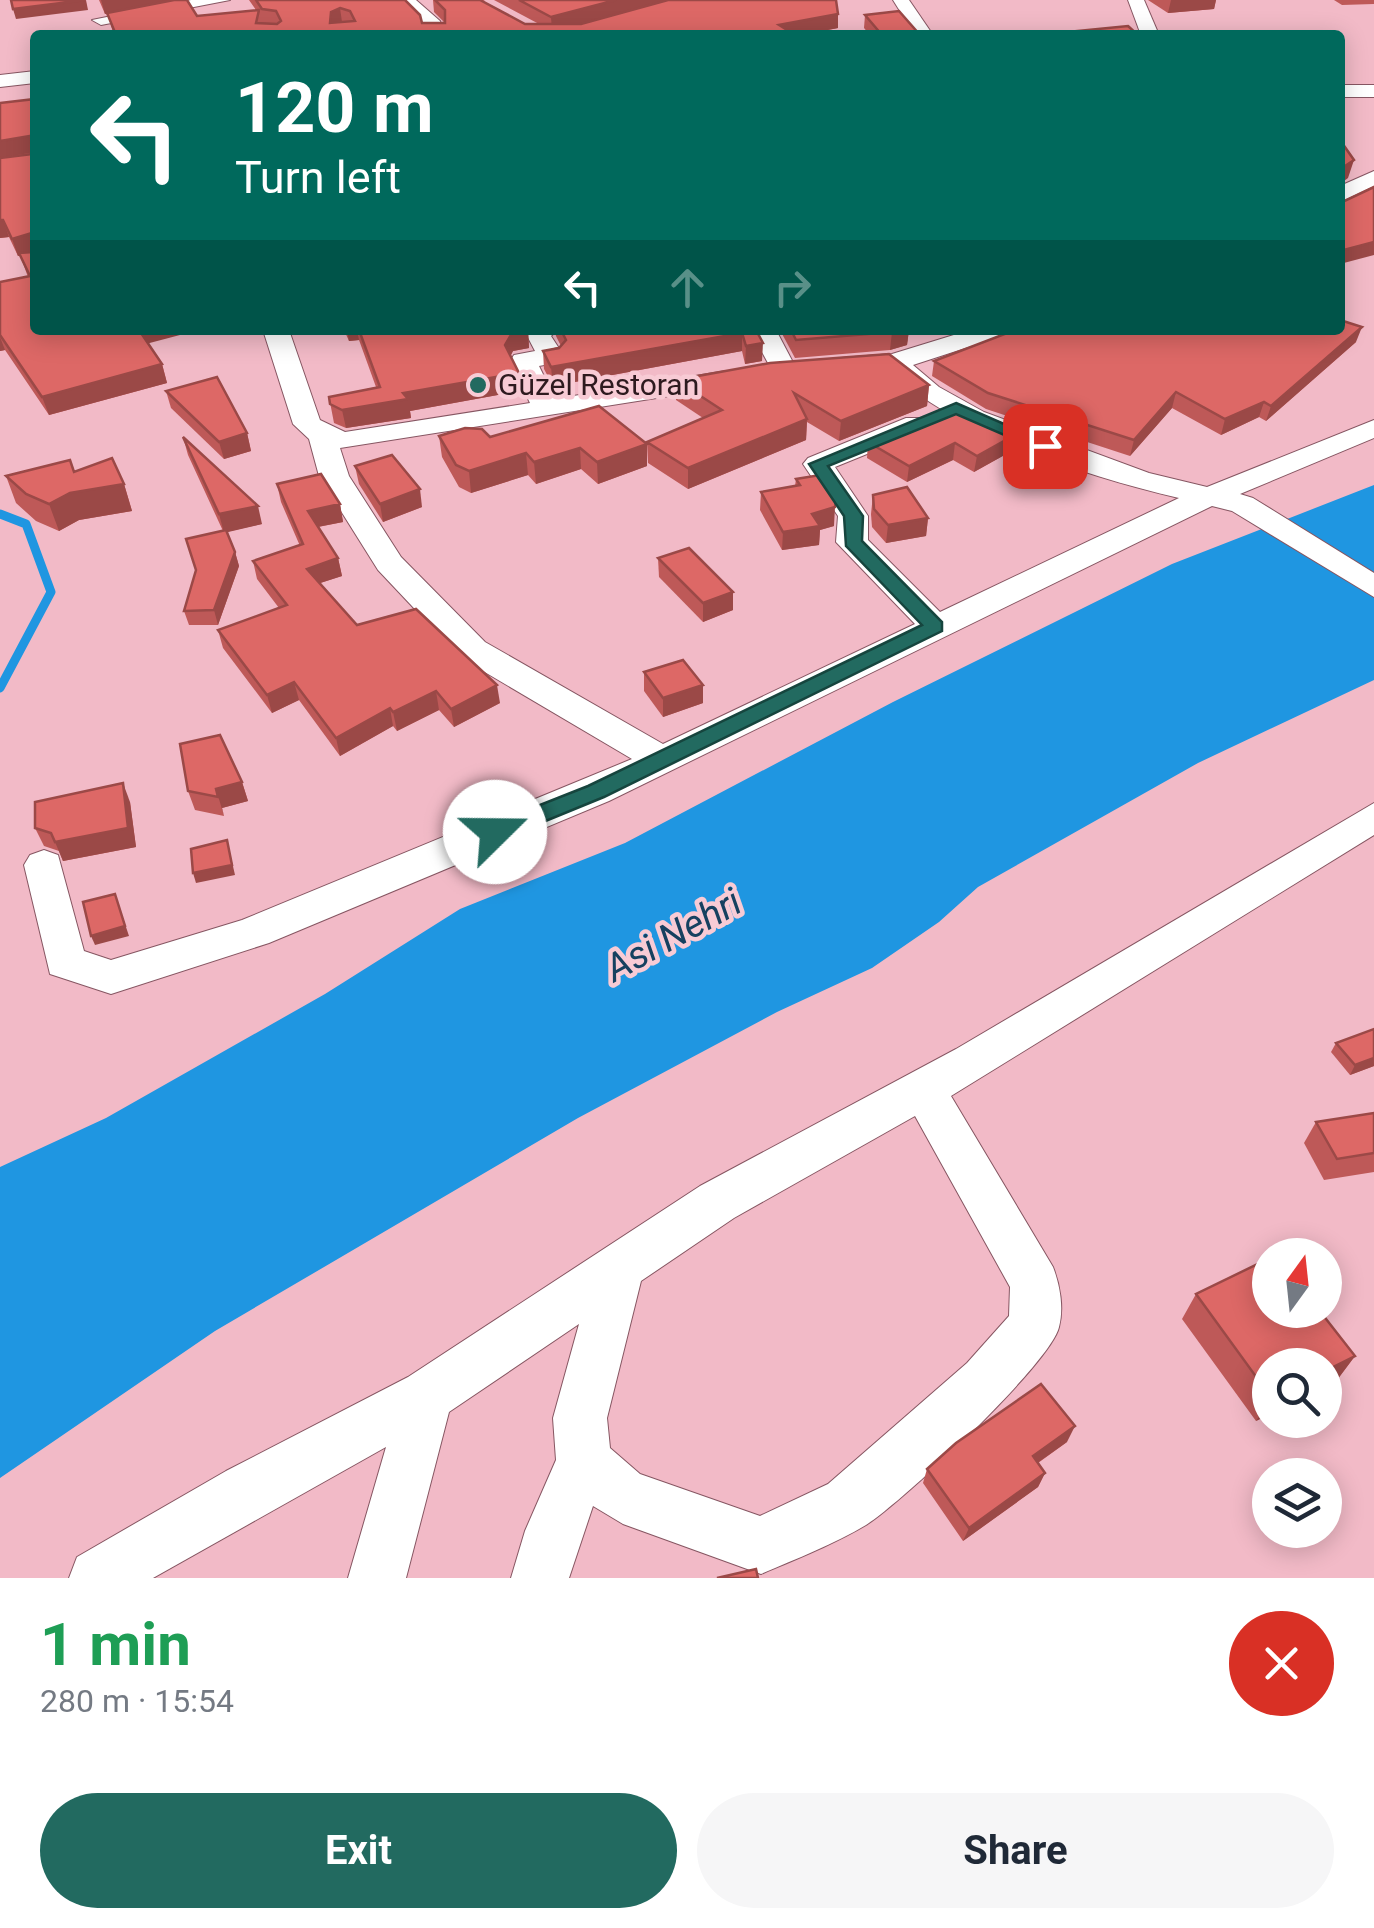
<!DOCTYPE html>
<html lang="en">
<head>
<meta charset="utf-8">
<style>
	:root { --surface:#fff; --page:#f6f6f7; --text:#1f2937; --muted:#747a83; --accent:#226a60 }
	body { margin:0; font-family:Roboto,sans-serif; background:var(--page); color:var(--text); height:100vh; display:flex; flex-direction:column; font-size:38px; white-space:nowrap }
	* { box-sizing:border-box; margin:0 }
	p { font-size:32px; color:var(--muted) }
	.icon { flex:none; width:55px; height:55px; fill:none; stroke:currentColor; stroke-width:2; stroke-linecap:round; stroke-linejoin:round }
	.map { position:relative; height:1578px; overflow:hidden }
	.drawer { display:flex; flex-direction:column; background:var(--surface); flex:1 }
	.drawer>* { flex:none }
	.hud { position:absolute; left:30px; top:30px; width:1315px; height:305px; border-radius:10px; box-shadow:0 5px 25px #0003; background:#00695c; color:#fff; overflow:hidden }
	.needle { width:65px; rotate:15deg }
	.buttons { position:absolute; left:1252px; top:1238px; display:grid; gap:20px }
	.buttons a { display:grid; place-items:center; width:90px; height:90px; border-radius:50%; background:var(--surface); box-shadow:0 5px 25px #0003; font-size:50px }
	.pin { position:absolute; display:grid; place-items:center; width:85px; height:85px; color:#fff; margin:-42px; border-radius:20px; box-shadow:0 5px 15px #0006 }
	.me { position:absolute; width:110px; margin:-55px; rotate:68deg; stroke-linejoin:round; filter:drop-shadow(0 0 8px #0008) }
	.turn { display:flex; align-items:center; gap:35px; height:210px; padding:0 40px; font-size:45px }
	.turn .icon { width:130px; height:130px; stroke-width:2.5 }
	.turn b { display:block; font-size:70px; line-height:85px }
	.lanes { display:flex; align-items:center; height:95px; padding:0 40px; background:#0003; justify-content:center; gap:50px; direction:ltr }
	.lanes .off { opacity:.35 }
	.round { display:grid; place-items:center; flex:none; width:105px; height:105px; border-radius:52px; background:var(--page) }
	.summary { display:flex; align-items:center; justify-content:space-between; height:170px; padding:0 40px }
	h1 { font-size:60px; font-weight:700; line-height:75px; color:#1e9e55 }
	.cta { display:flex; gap:20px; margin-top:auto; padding:20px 40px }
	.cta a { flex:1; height:115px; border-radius:60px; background:var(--accent); color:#fff; font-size:40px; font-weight:700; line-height:115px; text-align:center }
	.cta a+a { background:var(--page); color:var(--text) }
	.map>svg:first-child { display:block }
	.water { fill:#1f96e1 }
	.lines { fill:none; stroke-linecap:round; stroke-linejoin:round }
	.stream { stroke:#1f96e1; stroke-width:9 }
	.minor-casing { stroke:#865662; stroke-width:2 }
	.minor { fill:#fff; fill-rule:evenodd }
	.wall { fill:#be5958; fill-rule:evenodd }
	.shaded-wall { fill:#9b4947 }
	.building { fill:#dd6866; stroke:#9b4947; stroke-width:2.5; fill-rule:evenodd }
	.route { fill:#226a60; stroke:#16453e; stroke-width:2.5 }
	.poi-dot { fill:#226a60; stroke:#f8cbd5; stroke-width:4 }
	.labels { text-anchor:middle; stroke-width:9; stroke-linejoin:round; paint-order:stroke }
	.far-poi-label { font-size:30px; fill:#2e1a1f; stroke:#f8cbd5; text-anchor:start }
	.water-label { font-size:38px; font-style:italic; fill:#164160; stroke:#f8cbd5 }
</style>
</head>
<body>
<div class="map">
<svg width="1374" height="1578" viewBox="0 0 1374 1578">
	<rect width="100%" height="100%" fill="#f2bac7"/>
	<!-- water -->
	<path class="water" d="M1374 485V680L1198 763 978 887 939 922 872 968 777 1012 578 1118 215 1331 0 1478V1167L106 1118 325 994 460 909 625 843 893 702 1172 564Z"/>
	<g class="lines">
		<!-- stream -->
		<path class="stream" d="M0 514 26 524 51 592 0 688"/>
		<defs>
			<g id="minor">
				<path d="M191 0H230L101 25 92 20Z"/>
				<path d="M398 0H416L440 21 444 35H426L425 27Z"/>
				<path d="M893 0H909L933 35H915Z"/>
				<path d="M1128 0H1144L1159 35H1141Z"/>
				<path d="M35 71V83L0 87V75Z"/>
				<rect x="1340" y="85" width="34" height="12"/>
				<path d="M1374 171V186L1340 202V186Z"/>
				<path d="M263 330H289L320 420 345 432 530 403 510 361 514 355 535 351 524 330H557L551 336 564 356 560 362 539 366 555 399 726 371 735 373 739 379 735 385 726 387 340 448 349 476 401 557 485 642 663 744 915 624 836 542 838 516 803 464 808 458 906 418H926L930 424 926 430 835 467 868 516V540L940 612 1179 498C1085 476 959 435 888 370L850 372 837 364 841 358 892 354 970 330H1009L1005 335 913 365 939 387 984 412 1149 473 1207 487 1374 420V438L1240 494 1253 498 1374 573V597L1232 511 1212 506 609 801 269 943 111 994 50 974 24 865 30 855 44 850 58 855 84 951 111 960 242 920 632 759 461 658 378 570 319 476 309 439 293 424Z"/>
				<path d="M750 330H776L797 370 793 376H775Z"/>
				<path d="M1374 803V835L951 1096 1053 1267C1060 1285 1064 1308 1059 1327 1051 1363 901 1503 866 1525 834 1544 796 1559 761 1574L623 1524 593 1506 569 1578H511L525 1531 556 1460 553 1418 579 1324 449 1412 406 1578H348L386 1447 153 1578H69L77 1557 226 1471 408 1377 700 1186 956 1049ZM915 1116 1010 1287 1009 1316 967 1363 828 1484 760 1516 640 1474 610 1448 607 1418 641 1281 734 1218Z"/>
			</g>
		</defs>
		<!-- minor casing -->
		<use href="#minor" class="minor-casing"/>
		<!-- minor -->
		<use href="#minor" class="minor"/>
	</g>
	<!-- wall -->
	<g class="wall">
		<path d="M99 0H172L197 16 256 10 249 0H405L422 23H445L434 12 433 0H485L483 1 525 24H539L494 0H836L838 14V28L802 35H114L107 13 105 14ZM635 9 581 24H577Z"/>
		<path d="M1148 0H1216L1214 9 1168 13Z"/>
		<path d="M1334 0H1374V4L1342 5Z"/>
		<path d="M865 15 920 35H870L864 28Z"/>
		<path d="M35 99V330L148 343 162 364 167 383 49 415 5 350 0 351V282L28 277 20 255 18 256 9 237 0 238V103Z"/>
		<path d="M344 330H528L529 348 513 351 510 356 519 373 520 391 410 411 411 418 346 428 334 423 329 397 376 387 359 340 349 341Z"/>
		<path d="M555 330H756L762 361 745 364 742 351 553 386 544 369 543 351 561 346 556 336Z"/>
		<path d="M780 330H909L907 345 890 350 795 358Z"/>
		<path d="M1004 330H1340L1356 342 1266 421 1259 417 1221 435 1172 408 1130 456 986 409 932 376 934 361 1003 334Z"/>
		<path d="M676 380 929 385 927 406 839 441 807 422 806 440 688 489 648 463 647 442 703 418 676 400Z"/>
		<path d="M166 391 247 433 251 451 224 459 171 408Z"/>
		<path d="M1022 431 1019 447 974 472 953 460 907 482 867 458 868 442Z"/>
		<path d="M439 436 647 444V466L598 484 581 469 536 484 528 475 471 493 459 487 442 457Z"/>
		<path d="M183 437 262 524 226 532 235 552 239 566 218 625H189L184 611 223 531 188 455Z"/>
		<path d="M355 466 422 507 383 522 359 484Z"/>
		<path d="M74 472 124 484 132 511 79 520 59 531 36 521 16 503 6 476Z"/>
		<path d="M796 479 834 526 820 530 819 545 782 550 760 510 761 492 795 486Z"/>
		<path d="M277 484 340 504 343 522 318 527 338 558 342 576 320 583 357 625 500 703 454 727 439 710 397 731 393 726 340 756 299 700 272 713 223 648 218 630 279 608 257 579 253 561 300 546 281 502Z"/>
		<path d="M873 495 928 518 926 536 886 543 872 527 871 514Z"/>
		<path d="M658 558 733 592V610L703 622 659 577Z"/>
		<path d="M644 672 703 703 663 717 644 691Z"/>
		<path d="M242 782 248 801 222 808 224 816 195 810 188 791Z"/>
		<path d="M130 802 136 847 63 861 59 851 44 846 35 828Z"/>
		<path d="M1374 1029V1066L1350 1075 1331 1052 1336 1043Z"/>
		<path d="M1374 1113V1172L1324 1180 1304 1143 1316 1122Z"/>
		<path d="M1196 1294 1355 1356 1337 1380 1270 1365V1414L1256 1421 1182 1319Z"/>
		<path d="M1067 1442 1038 1463 1045 1473 1038 1487 963 1541 923 1483 927 1469Z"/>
	</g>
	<!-- shaded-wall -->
	<g class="shaded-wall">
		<path d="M86 0 88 10 16 19 13 9Z"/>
		<path d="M101 0H172L105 14Z"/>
		<path d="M616 0H670L552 31 551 17Z"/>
		<path d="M1171 0H1216L1214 9 1168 13Z"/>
		<path d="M340 8 342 22 330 23 331 12Z"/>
		<path d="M838 14V28L802 35H779V25Z"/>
		<path d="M30 136 35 152 0 158V141Z"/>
		<path d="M1354 160 1348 178 1340 184 1342 168Z"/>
		<path d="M0 220H3L9 237 0 238Z"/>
		<path d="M32 233 35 251 18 256 12 239Z"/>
		<path d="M1374 242V255L1340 264V251Z"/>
		<path d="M1362 327 1356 342 1266 421 1271 406Z"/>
		<path d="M138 330H199L142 345Z"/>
		<path d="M347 330H357L359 340 349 341Z"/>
		<path d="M528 330 529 348 513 351 507 363 505 345 512 333Z"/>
		<path d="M900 330H909L907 345 890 350 892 332Z"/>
		<path d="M742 333V351L553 386 551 367Z"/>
		<path d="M0 337 5 350 0 351Z"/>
		<path d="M763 343 762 361 745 364 746 346Z"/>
		<path d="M162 364 167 383 49 415 42 397Z"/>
		<path d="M519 373 520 391 410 411 411 418 346 428 342 410 403 393Z"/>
		<path d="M929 385 927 406 839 441 841 421Z"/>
		<path d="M1176 392 1172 408 1130 456 1134 440Z"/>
		<path d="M1264 402 1259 417 1221 435 1225 419Z"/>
		<path d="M807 419 806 440 688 489V468Z"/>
		<path d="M1022 431 1019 447 974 472 977 456Z"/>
		<path d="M247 433 251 451 224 459 219 442Z"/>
		<path d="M955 443 953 460 907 482 909 466Z"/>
		<path d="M647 444V466L598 484 597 462Z"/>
		<path d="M580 448 581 469 536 484 534 462Z"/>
		<path d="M526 453 528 475 471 493 469 471Z"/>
		<path d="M124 484 132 511 79 520 59 531 49 504 70 493Z"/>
		<path d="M420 489 422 507 383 522 380 504Z"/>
		<path d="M340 504 343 522 312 528 308 511Z"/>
		<path d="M258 506 262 524 224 533 219 514Z"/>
		<path d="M835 507 834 526 820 530 819 545 782 550 783 532 812 514Z"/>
		<path d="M928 518 926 536 886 543 888 525Z"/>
		<path d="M235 552 239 566 218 625 214 610Z"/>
		<path d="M338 558 342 576 311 586 307 569Z"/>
		<path d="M733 592V610L703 622V603Z"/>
		<path d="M294 682 299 700 272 713 267 695Z"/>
		<path d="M497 685 500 703 454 727 451 709Z"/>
		<path d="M703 685V703L663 717V698Z"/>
		<path d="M436 691 439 710 397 731 393 712Z"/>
		<path d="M390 708 393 726 340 756 336 738Z"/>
		<path d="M242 782 248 801 222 808 224 816 216 789Z"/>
		<path d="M123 783 130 802 136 847 63 861 55 842Z"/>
		<path d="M227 840 235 875 196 883 193 873Z"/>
		<path d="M115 894 129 936 95 945 91 936Z"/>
		<path d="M1374 1058V1066L1350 1075 1355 1065Z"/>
		<path d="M1355 1356 1337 1380 1325 1386V1371Z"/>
		<path d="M1270 1401V1414L1256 1421Z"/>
		<path d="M1075 1426 1067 1442 1026 1471 1033 1456Z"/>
		<path d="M1045 1473 1038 1487 963 1541 969 1528Z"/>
	</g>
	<!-- building -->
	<g class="building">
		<path d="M11 0H85L13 9Z"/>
		<path d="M174 0H187L197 16 259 10 256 23 277 24 281 21 276 11 262 9 256 0H405L420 15 422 23H445V10L435 0H480L525 24H581L668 0H836L838 14 779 25 795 35H116L107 13ZM340 8 350 11 355 21 330 23 331 12Z"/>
		<path d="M519 0H616L551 17Z"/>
		<path d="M899 11 920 35H882L865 15Z"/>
		<path d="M1128 26 1138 35H1072L1068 32Z"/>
		<path d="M35 99V330H139L162 364 42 397 0 335V282L30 276 19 253 32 252V233L12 239 3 220H0V158L33 154 30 136 0 141V103Z"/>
		<path d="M1340 140 1354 160 1342 168H1340Z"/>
		<path d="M1374 187V242L1340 251V203Z"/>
		<path d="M1340 320 1362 327 1271 406 1264 402 1225 419 1176 392 1134 440 988 393 934 361 1015 330H1340Z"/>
		<path d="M359 330H528L512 333 505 345 519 373 403 393 408 399 342 410 330 404 329 397 380 387Z"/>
		<path d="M561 330H756L763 343 746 346 742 333 551 367 543 351 559 348 566 340Z"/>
		<path d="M791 330H900L892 332 796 340Z"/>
		<path d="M889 354 929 385 841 421 794 393 807 419 688 468 647 442 722 410 676 380 770 363Z"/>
		<path d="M217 377 247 433 219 442 166 391Z"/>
		<path d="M599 406 647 444 597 462 580 448 534 462 526 453 469 471 456 465 439 436 465 428 482 429 490 437Z"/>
		<path d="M956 406 1022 431 977 456 955 443 909 466 868 442Z"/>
		<path d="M183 437 258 506 219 514Z"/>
		<path d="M392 455 420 489 380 504 355 466Z"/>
		<path d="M112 458 124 484 70 493 49 504 26 494 6 476 70 460 74 472Z"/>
		<path d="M321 474 340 504 308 511 338 558 307 569 357 625 416 609 497 685 451 709 436 691 393 712 390 708 336 738 294 682 267 695 218 630 287 605 253 561 303 544 277 484Z"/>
		<path d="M820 475 836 499 835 507 812 514 820 526 783 532 761 492 800 485 796 479Z"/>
		<path d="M907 487 928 518 888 525 874 509 873 495Z"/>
		<path d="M226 530 235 552 214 610 184 611 196 570 186 539Z"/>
		<path d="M689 548 733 592 703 603 658 558Z"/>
		<path d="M683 660 703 685 663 698 644 672Z"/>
		<path d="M220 735 242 782 216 789 218 797 188 791 180 744Z"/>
		<path d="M123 783 128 828 55 842 51 833 35 828V802Z"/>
		<path d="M227 840 232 865 193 873 191 849Z"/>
		<path d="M115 894 125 926 91 936 83 902Z"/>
		<path d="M1374 1029V1058L1355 1065 1336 1043Z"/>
		<path d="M1374 1113V1153L1337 1159 1316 1122Z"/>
		<path d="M1270 1258V1310H1319L1355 1356 1325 1371V1365H1270V1396L1196 1294Z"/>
		<path d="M1041 1384 1075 1426 1033 1456 1045 1473 969 1528 927 1469 956 1443Z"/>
		<path d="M756 1569 758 1578H717Z"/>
	</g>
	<!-- route -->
	<path class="route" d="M956 403 1054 446 1039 450 956 414 828 466 863 516 862 541 942 622V631L604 797 504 838H487V826L588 786 922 625 846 546 844 516 809 464Z"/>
	<!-- markers -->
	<circle class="poi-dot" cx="478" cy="385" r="10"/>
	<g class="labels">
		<!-- far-poi labels -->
		<g class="far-poi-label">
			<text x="498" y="395">Güzel Restoran</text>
		</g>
		<!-- water labels -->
		<g class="water-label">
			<text transform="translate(673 935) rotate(-29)" y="13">Asi Nehri</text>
		</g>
	</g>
</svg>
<div class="buttons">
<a><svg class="needle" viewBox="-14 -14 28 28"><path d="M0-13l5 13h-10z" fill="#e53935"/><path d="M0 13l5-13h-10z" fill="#747a83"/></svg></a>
<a><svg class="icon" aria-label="search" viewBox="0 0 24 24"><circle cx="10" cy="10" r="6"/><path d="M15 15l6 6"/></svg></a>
<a><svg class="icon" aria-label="layers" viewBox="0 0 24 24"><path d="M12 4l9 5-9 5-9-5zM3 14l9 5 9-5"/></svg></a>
</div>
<div class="pin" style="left:1045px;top:446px;background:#d93025"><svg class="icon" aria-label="arrive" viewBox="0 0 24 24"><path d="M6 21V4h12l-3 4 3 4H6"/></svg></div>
<svg class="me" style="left:495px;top:832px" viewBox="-20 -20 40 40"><circle r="19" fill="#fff"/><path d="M0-13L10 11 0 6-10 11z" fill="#226a60"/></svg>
<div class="hud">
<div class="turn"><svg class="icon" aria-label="left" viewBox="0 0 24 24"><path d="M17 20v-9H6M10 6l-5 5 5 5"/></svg><div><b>120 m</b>Turn left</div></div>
<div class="lanes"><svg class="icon" aria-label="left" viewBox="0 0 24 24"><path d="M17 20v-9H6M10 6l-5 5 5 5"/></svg><svg class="icon off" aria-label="ahead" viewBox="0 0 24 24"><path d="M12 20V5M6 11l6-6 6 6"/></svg><svg class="icon off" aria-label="right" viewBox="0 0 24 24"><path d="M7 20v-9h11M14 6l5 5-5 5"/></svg></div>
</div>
</div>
<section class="drawer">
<div class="summary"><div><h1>1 min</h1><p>280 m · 15:54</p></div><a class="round" style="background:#d93025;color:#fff"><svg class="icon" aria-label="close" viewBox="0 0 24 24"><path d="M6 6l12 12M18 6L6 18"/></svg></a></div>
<div class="cta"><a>Exit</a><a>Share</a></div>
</section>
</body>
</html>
